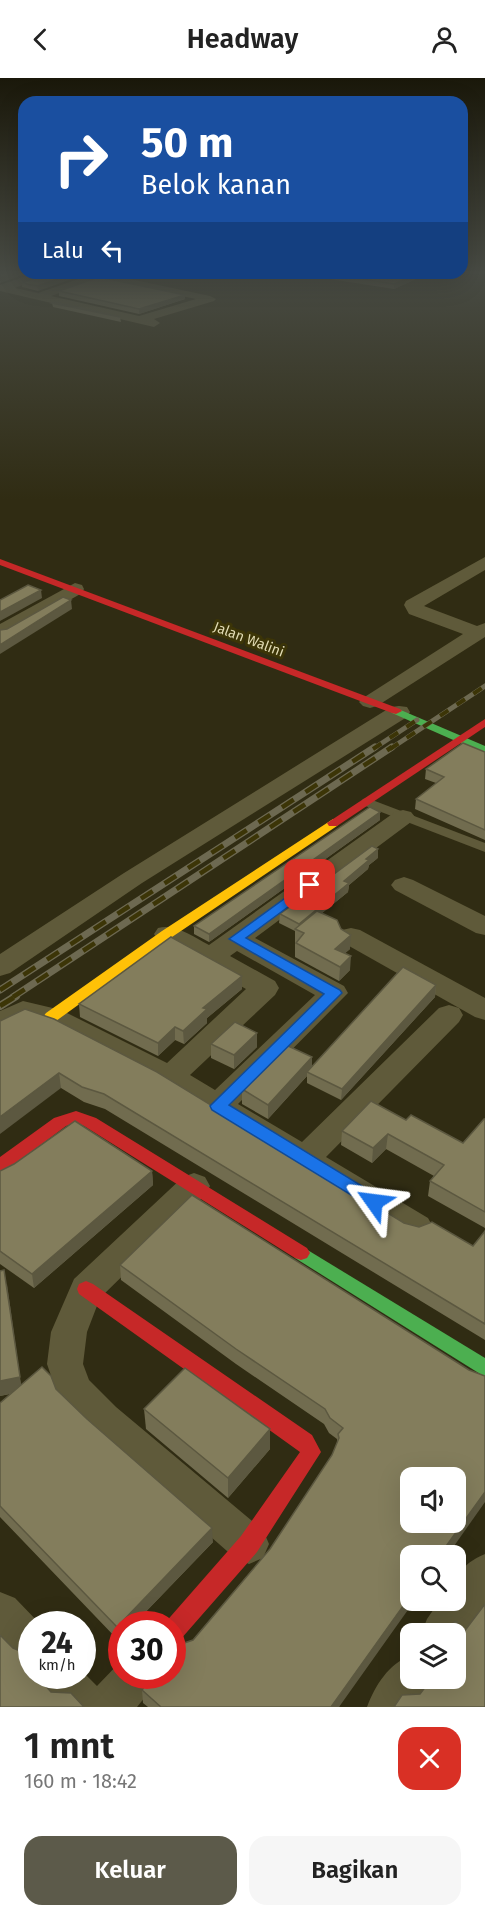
<!DOCTYPE html>
<html lang="id">
<head>
<meta charset="utf-8">
<style>
	:root { --surface:#fff; --page:#f6f6f6; --text:#222; --muted:#767676; --accent:#5c5a4a }
	body { margin:0; font-family:"Fira Sans",sans-serif; background:var(--page); color:var(--text); height:100vh; display:flex; flex-direction:column; font-size:22px; white-space:nowrap }
	* { box-sizing:border-box; margin:0 }
	p { font-size:20px; color:var(--muted) }
	.icon { flex:none; width:33px; height:33px; fill:none; stroke:currentColor; stroke-width:2; stroke-linecap:round; stroke-linejoin:round }
	.map { position:relative; height:1629px; overflow:hidden }
	.panel { display:flex; flex-direction:column; background:var(--surface); flex:1 }
	.panel>* { flex:none }
	.hud { position:absolute; left:18px; top:18px; width:450px; height:183px; border-radius:18px; box-shadow:0 6px 24px #0002; background:#1a4fa0; color:#fff; overflow:hidden }
	.fabs { position:absolute; left:400px; top:1389px; display:grid; gap:12px }
	.fabs a { display:grid; place-items:center; width:66px; height:66px; border-radius:12px; background:var(--surface); box-shadow:0 6px 24px #0002; font-size:30px }
	.speed { position:absolute; left:18px; top:1533px; display:flex; gap:12px; font-size:30px; font-weight:700; text-align:center }
	.speed>* { display:grid; place-content:center; width:78px; height:78px; border-radius:50%; background:var(--surface); box-shadow:0 6px 24px #0002; line-height:1 }
	.speed small { font-size:15px; font-weight:400 }
	.speed .limit { border:9px solid #d22; background:#fff; color:#111 }
	.pin { position:absolute; display:grid; place-items:center; width:51px; height:51px; color:#fff; margin:-26px; border-radius:12px; box-shadow:0 3px 9px #0006 }
	.me { position:absolute; width:66px; margin:-33px; rotate:301deg; stroke-linejoin:round; filter:drop-shadow(0 0 4px #0008) }
	.turn { display:flex; align-items:center; gap:21px; height:126px; padding:0 24px; font-size:27px }
	.turn .icon { width:78px; height:78px; stroke-width:2.5 }
	.turn b { display:block; font-size:42px; line-height:51px }
	.then { display:flex; align-items:center; height:57px; padding:0 24px; background:#0003; gap:12px; font-size:22px }
	.round { display:grid; place-items:center; flex:none; width:63px; height:63px; border-radius:18px; background:var(--page) }
	.overview { display:flex; align-items:center; justify-content:space-between; height:102px; padding:0 24px }
	h1 { font-size:36px; font-weight:600; line-height:45px }
	.primary-button { display:flex; gap:12px; margin-top:auto; padding:12px 24px }
	.primary-button a { flex:1; height:69px; border-radius:18px; background:var(--accent); color:#fff; font-size:24px; font-weight:600; line-height:69px; text-align:center }
	.primary-button a+a { background:var(--page); color:var(--text) }
	header { display:flex; justify-content:space-between; align-items:center; height:78px; padding:0 24px; background:var(--surface); font-size:27px; font-weight:600 }
	.map>svg:first-child { display:block }
	.lines { fill:none; stroke-linecap:round; stroke-linejoin:round }
	.lane { fill:#5f5a3a; fill-rule:evenodd }
	.street { fill:#5f5a3a; fill-rule:evenodd }
	.fast { fill:#4caf50; fill-rule:evenodd }
	.slow { fill:#ffc107; fill-rule:evenodd }
	.jam { fill:#c62828; fill-rule:evenodd }
	.rail-far2-casing { stroke:#6d6951; stroke-width:5 }
	.rail-far1-casing { stroke:#6d6951; stroke-width:7 }
	.rail-casing { stroke:#6d6951; stroke-width:8 }
	.rail-far2 { stroke:#3c3507; stroke-width:4; stroke-dasharray:10; stroke-linecap:butt }
	.rail-far1 { stroke:#3c3507; stroke-width:4.5; stroke-dasharray:14; stroke-linecap:butt }
	.rail { stroke:#3c3507; stroke-width:5; stroke-dasharray:16; stroke-linecap:butt }
	.wall { fill:#716c4f }
	.shaded-wall { fill:#5c5840 }
	.building { fill:#837d5c; stroke:#5c5840; stroke-width:1.5; fill-rule:evenodd }
	.route { fill:#1a73e8; stroke:#114b97; stroke-width:1.5 }
	.labels { text-anchor:middle; stroke-width:6; stroke-linejoin:round; paint-order:stroke }
	.far-street-label { font-size:14px; fill:#e1dbb4; stroke:#3c3507 }
</style>
</head>
<body>
<header><svg class="icon" aria-label="back" viewBox="0 0 24 24"><path d="M15 5l-7 7 7 7"/></svg>Headway<svg class="icon" aria-label="person" viewBox="0 0 24 24"><circle cx="12" cy="8" r="4"/><path d="M4 21q1-7 8-7t8 7"/></svg></header>
<div class="map">
<svg width="485" height="1629" viewBox="0 0 485 1629">
	<rect width="100%" height="100%" fill="#302c13"/>
	<g class="lines">
		<!-- lane -->
		<path class="lane" d="M367 720 485 765V774L363 727 361 724 363 721Z"/>
		<!-- street -->
		<g class="street">
			<path d="M35 195H51L15 210 38 215 96 195H113L111 197 210 218 216 221 214 223 154 241 160 245 154 249 0 213V207ZM99 201 196 221 139 238 51 218Z"/>
			<path d="M485 479V492L424 528 477 548 485 545V559L377 628 370 630 363 628 359 624 363 620 463 556 409 536 404 527 406 523Z"/>
			<path d="M75 505 82 507 84 511 82 515 7 558 0 560V546Z"/>
			<path d="M399 628 407 629 410 634 407 639 142 805 10 895 0 898V876L124 795 391 629Z"/>
			<path d="M403 732 411 734 415 739 411 744 255 860 344 908 348 915 238 1026 302 1064 439 930 449 927 459 930 463 937 459 944 326 1079 428 1140 433 1149 428 1158 416 1162 404 1158 159 1007 43 947 27 943 0 956V933L23 923 61 932 167 985 246 911 158 862 154 856 158 850C176 845 193 859 209 867L395 734ZM237 873 315 917 215 1012 190 997 275 917 279 910 275 903 230 878Z"/>
			<path d="M404 799 413 802 485 838V857L476 855 395 812 391 807 395 802Z"/>
			<path d="M351 850 360 852 485 920V942L475 939 342 864 338 858 342 852Z"/>
			<path d="M194 1095 205 1099 210 1108 205 1117 100 1220 87 1254 83 1286 89 1302 116 1329 263 1452 269 1466 263 1480 249 1486 235 1480 90 1353 60 1324 47 1286 51 1254 74 1201 183 1099Z"/>
			<path d="M485 1476V1532L457 1571 456 1556H421L427 1541 440 1522H456C456 1497 460 1487 485 1476Z"/>
			<path d="M0 1514 15 1520 40 1546H32V1590L17 1584 0 1566Z"/>
			<path d="M411 1577V1600H432L427 1615 416 1629H367C376 1606 388 1587 411 1577Z"/>
			<path d="M122 1582V1598H157L150 1613 137 1629H56L42 1613 35 1598H82V1593L97 1608Z"/>
		</g>
		<!-- fast -->
		<g class="fast">
			<path d="M396 630 485 668V676L392 635 390 633Z"/>
			<path d="M301 1168 485 1280V1299L295 1180 292 1175 295 1170Z"/>
		</g>
		<!-- slow -->
		<path class="slow" d="M333 741 337 742 339 745 337 748 172 859 56 943H46L43 939 46 935 162 853Z"/>
		<!-- jam -->
		<g class="jam">
			<path d="M0 481 400 631 402 633 396 636 392 635 0 487Z"/>
			<path d="M485 641V649L337 748H329L327 745Z"/>
			<path d="M76 1033 96 1040 307 1170 310 1175 307 1180 301 1182 295 1180 84 1048 76 1045 66 1048 6 1093 0 1095V1079L54 1040Z"/>
			<path d="M86 1203 93 1206 312 1357 321 1374 257 1474 180 1562 172 1565V1546H164L241 1458 300 1374 79 1216 77 1211 79 1206Z"/>
		</g>
		<defs>
			<g id="rail-far2">
				<path d="M373 671 417 642"/>
				<path d="M390 671 485 608"/>
			</g>
			<g id="rail-far1">
				<path d="M0 912 375 669"/>
				<path d="M13 919 392 669"/>
			</g>
			<path id="rail" d="M0 928 16 918"/>
		</defs>
		<!-- rail-far2 casing -->
		<use href="#rail-far2" class="rail-far2-casing"/>
		<!-- rail-far1 casing -->
		<use href="#rail-far1" class="rail-far1-casing"/>
		<!-- rail casing -->
		<use href="#rail" class="rail-casing"/>
		<!-- rail-far2 -->
		<use href="#rail-far2" class="rail-far2"/>
		<!-- rail-far1 -->
		<use href="#rail-far1" class="rail-far1"/>
		<!-- rail -->
		<use href="#rail" class="rail"/>
	</g>
	<!-- wall -->
	<g class="wall">
		<path d="M46 195 38 213 22 209V205Z"/>
		<path d="M115 195H133L125 198Z"/>
		<path d="M303 195H429L394 211 336 202Z"/>
		<path d="M59 213 185 221 139 236 59 218Z"/>
		<path d="M52 225 120 239 121 244 53 229Z"/>
		<path d="M485 674V762L415 731 416 721 436 705 425 701 426 691Z"/>
		<path d="M380 734V742L209 864 194 856V848Z"/>
		<path d="M378 780 369 787 368 791 349 807 348 814 322 835 350 871 345 875 350 892 339 903 295 879V853L279 845 280 836Z"/>
		<path d="M436 907 435 919 341 1022 307 1005V998L268 1041 242 1026V1011L312 989Z"/>
		<path d="M242 911 207 940V945L184 966 175 962 158 978 80 939 79 926Z"/>
		<path d="M0 943 404 1145 473 1168 485 1153V1262L105 1031 84 1024 61 1010Z"/>
		<path d="M257 955V969L234 991 211 980V966Z"/>
		<path d="M485 1041V1150L428 1118 430 1103 434 1098 386 1071 372 1085 341 1067 342 1053 406 1042 463 1065Z"/>
		<path d="M0 1093H152L153 1107 34 1210 0 1186Z"/>
		<path d="M120 1187 469 1292 339 1629H148L143 1625 142 1612 193 1562 270 1471 332 1377 337 1365V1361L329 1355 324 1346 236 1286 121 1202Z"/>
		<path d="M0 1193 21 1307 56 1311 213 1464 134 1546H122L118 1562 0 1439V1325L10 1316 0 1318Z"/>
		<path d="M144 1331 270 1371 228 1420 146 1351Z"/>
	</g>
	<!-- shaded-wall -->
	<g class="shaded-wall">
		<path d="M18 194 28 195 0 205V200Z"/>
		<path d="M76 195H89L38 213 37 208Z"/>
		<path d="M420 195H429L394 211V206Z"/>
		<path d="M185 217V221L139 236V231Z"/>
		<path d="M41 512 42 520 0 543V534Z"/>
		<path d="M71 522 72 531 0 576V567Z"/>
		<path d="M380 734V742L209 864V856Z"/>
		<path d="M378 771V780L369 787 368 791 349 807 348 814 300 853H298L299 846 366 781Z"/>
		<path d="M351 857 350 871 334 885 335 871Z"/>
		<path d="M351 878 350 892 339 903 340 889Z"/>
		<path d="M242 898V911L207 940V945L184 966 183 953 203 930Z"/>
		<path d="M436 907 435 919 341 1022 342 1011Z"/>
		<path d="M175 949V962L158 978V965Z"/>
		<path d="M257 955V969L234 991V977Z"/>
		<path d="M312 979V993L307 994V998L268 1041V1027Z"/>
		<path d="M59 995 61 1010 0 1056V1039Z"/>
		<path d="M388 1056 386 1071 372 1085 373 1070Z"/>
		<path d="M152 1093 153 1107 34 1210 32 1196Z"/>
		<path d="M7 1206 22 1313 0 1318V1303Z"/>
		<path d="M270 1351V1371L228 1420V1400Z"/>
		<path d="M485 1414V1424L447 1478H439Z"/>
		<path d="M212 1450 213 1464 134 1546H122V1559L118 1562 117 1549Z"/>
		<path d="M411 1517V1522H415L339 1629H331Z"/>
	</g>
	<!-- building -->
	<g class="building">
		<path d="M0 194H18L0 200Z"/>
		<path d="M46 195H76L37 208 22 205Z"/>
		<path d="M325 195H420L394 206Z"/>
		<path d="M99 199 185 217 139 231 59 213Z"/>
		<path d="M55 224 120 239 52 225Z"/>
		<path d="M28 507 41 512 0 534V522Z"/>
		<path d="M63 519 71 522 0 567V552L7 551Z"/>
		<path d="M463 665 485 674V752L416 721 444 699 426 691Z"/>
		<path d="M370 729 380 734 209 856 194 848Z"/>
		<path d="M372 768 378 771 366 781 369 782 344 803 349 805 299 846 280 836Z"/>
		<path d="M317 833 337 842 341 851 351 857 335 871 351 878 340 889 296 865 304 855 295 851Z"/>
		<path d="M171 859 242 898 203 930 207 931 183 953 175 949 158 965 79 926Z"/>
		<path d="M403 889 436 907 342 1011 307 994Z"/>
		<path d="M25 931 54 941 157 994 404 1145 419 1149 432 1144 473 1168 485 1153V1246L104 1016 82 1009 59 995 0 1039V943Z"/>
		<path d="M235 944 257 955 234 977 211 966Z"/>
		<path d="M286 967 312 979 268 1027 242 1011Z"/>
		<path d="M371 1023 406 1042 411 1037 463 1065 484 1041H485V1134L430 1103 444 1087 388 1056 373 1070 342 1053Z"/>
		<path d="M75 1043 152 1093 32 1196 0 1173V1093L14 1086Z"/>
		<path d="M192 1117 469 1292 485 1298V1414L439 1478H411V1517L331 1629H161L142 1612 152 1598H172V1569L193 1562 270 1471 332 1377 339 1360 338 1356 343 1350 330 1340 325 1331 236 1271 120 1187ZM411 1400H456V1444H411Z"/>
		<path d="M4 1192 20 1299 0 1303V1193Z"/>
		<path d="M42 1289 51 1298 56 1311 87 1341 212 1450 117 1549 0 1428V1325Z"/>
		<path d="M185 1290 270 1351 228 1400 144 1331Z"/>
		<path d="M485 1526V1629H394L402 1617 420 1616 432 1600H456V1556H446L454 1544H457L458 1557 460 1559Z"/>
		<path d="M0 1557 13 1570 28 1576 31 1573H32V1580H30V1583L32 1587V1598H37L51 1614 71 1615 84 1629H0Z"/>
	</g>
	<!-- sky -->
	<linearGradient id="sky" x2="0" y2="1"><stop stop-color="#1a180a"/><stop offset="0.46" stop-color="#484b44"/><stop offset="1" stop-color="#484b44" stop-opacity="0"/></linearGradient>
	<rect width="485" height="422" fill="url(#sky)"/>
	<!-- route -->
	<path class="route" d="M310 802 315 804 317 807 315 809 246 860 340 912 342 915 229 1027 380 1119 383 1124 380 1129 374 1131 212 1032 210 1028 324 916 229 861Z"/>
	<g class="labels">
		<!-- far-street labels -->
		<g class="far-street-label">
			<text transform="translate(249 561) rotate(21)" y="5">Jalan Walini</text>
		</g>
	</g>
</svg>
<div class="fabs">
<a><svg class="icon" aria-label="sound" viewBox="0 0 24 24"><path d="M4 9h4l5-4v14l-5-4H4zM17 9q2 3 0 6"/></svg></a>
<a><svg class="icon" aria-label="search" viewBox="0 0 24 24"><circle cx="10" cy="10" r="6"/><path d="M15 15l6 6"/></svg></a>
<a><svg class="icon" aria-label="layers" viewBox="0 0 24 24"><path d="M12 4l9 5-9 5-9-5zM3 14l9 5 9-5"/></svg></a>
</div>
<div class="speed"><div>24<small>km/h</small></div><div class="limit">30</div></div>
<div class="pin" style="left:310px;top:807px;background:#d93025"><svg class="icon" aria-label="arrive" viewBox="0 0 24 24"><path d="M6 21V4h12l-3 4 3 4H6"/></svg></div>
<svg class="me" style="left:374px;top:1124px" viewBox="-20 -20 40 40"><path d="M0-17L14 15 0 8-14 15z" fill="#1a73e8" stroke="#fff" stroke-width="4"/></svg>
<div class="hud">
<div class="turn"><svg class="icon" aria-label="right" viewBox="0 0 24 24"><path d="M7 20v-9h11M14 6l5 5-5 5"/></svg><div><b>50 m</b>Belok kanan</div></div>
<div class="then">Lalu<svg class="icon" aria-label="left" viewBox="0 0 24 24"><path d="M17 20v-9H6M10 6l-5 5 5 5"/></svg></div>
</div>
</div>
<section class="panel">
<div class="overview"><div><h1>1 mnt</h1><p>160 m · 18:42</p></div><a class="round" style="background:#d93025;color:#fff"><svg class="icon" aria-label="close" viewBox="0 0 24 24"><path d="M6 6l12 12M18 6L6 18"/></svg></a></div>
<div class="primary-button"><a>Keluar</a><a>Bagikan</a></div>
</section>
</body>
</html>
